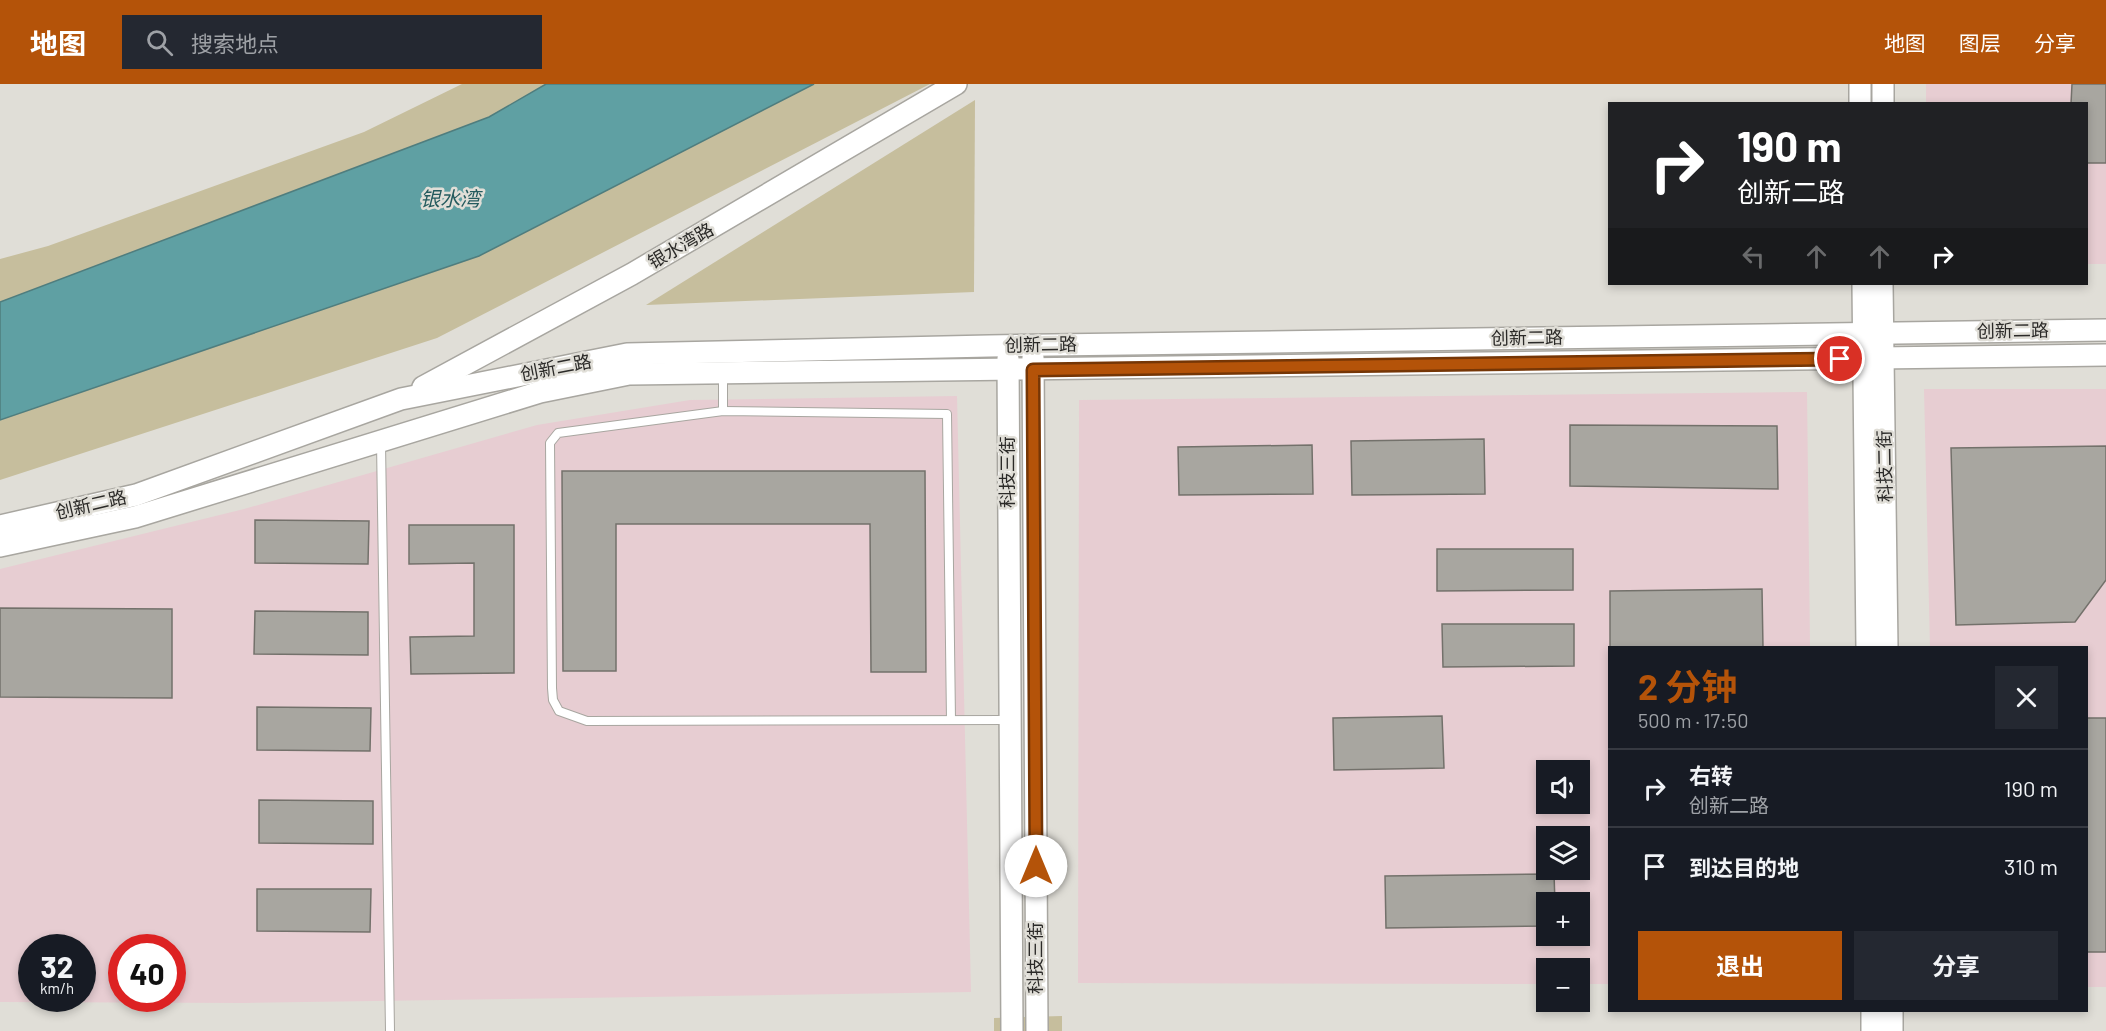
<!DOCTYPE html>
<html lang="zh">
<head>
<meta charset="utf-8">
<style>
	:root { --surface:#171b24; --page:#242831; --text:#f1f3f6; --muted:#9ea1a6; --line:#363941; --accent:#b45309 }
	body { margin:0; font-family:Barlow,"Noto Sans SC",sans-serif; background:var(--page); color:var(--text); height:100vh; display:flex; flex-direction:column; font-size:22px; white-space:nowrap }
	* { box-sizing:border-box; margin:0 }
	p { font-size:20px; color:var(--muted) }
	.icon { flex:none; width:33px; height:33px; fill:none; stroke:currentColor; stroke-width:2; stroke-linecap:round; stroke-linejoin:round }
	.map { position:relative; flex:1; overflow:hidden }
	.drawer { position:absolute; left:1608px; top:562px; width:480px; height:366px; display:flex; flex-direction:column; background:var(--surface); border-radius:0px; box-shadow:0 3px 9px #0003 }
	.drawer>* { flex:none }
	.top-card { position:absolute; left:1608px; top:18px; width:480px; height:183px; border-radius:0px; box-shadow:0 3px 9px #0003; background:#202124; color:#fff; overflow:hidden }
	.buttons { position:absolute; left:1536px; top:676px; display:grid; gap:12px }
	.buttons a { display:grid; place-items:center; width:54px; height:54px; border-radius:0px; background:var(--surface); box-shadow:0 3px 9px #0003; font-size:30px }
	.speed { position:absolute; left:18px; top:850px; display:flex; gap:12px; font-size:30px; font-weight:700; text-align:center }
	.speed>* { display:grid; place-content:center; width:78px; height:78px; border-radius:50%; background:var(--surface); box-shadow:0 3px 9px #0003; line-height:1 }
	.speed small { font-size:15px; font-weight:400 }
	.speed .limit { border:9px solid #d22; background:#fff; color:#111 }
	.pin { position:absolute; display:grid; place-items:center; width:51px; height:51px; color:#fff; margin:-26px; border:3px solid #fff; border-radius:50%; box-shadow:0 2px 6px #0007 }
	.me { position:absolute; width:66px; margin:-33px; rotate:0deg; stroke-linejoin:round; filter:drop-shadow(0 0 4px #0008) }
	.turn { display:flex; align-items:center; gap:21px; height:126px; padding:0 30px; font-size:27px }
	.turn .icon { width:78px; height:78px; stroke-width:2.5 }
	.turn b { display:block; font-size:42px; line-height:51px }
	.lanes { display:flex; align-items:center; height:57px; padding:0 30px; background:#0003; justify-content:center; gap:30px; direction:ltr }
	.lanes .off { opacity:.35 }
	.round { display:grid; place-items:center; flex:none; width:63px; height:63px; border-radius:0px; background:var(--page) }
	.headline { display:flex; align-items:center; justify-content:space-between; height:102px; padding:0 30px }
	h1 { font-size:36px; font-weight:700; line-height:45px; color:var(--accent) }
	.cta { display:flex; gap:12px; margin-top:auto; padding:12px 30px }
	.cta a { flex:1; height:69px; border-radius:0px; background:var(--accent); color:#fff; font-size:24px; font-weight:700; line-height:69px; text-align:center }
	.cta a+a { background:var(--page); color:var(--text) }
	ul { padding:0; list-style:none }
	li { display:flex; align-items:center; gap:18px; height:78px; padding:0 30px; border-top:2px solid var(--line) }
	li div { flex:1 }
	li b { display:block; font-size:22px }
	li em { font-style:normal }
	header { display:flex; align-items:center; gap:36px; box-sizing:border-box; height:84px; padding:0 30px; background:var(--accent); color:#fff }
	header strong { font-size:28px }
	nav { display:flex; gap:33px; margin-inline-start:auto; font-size:21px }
	.search { width:420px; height:54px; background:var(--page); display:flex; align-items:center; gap:15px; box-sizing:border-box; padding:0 21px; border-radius:0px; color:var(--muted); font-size:22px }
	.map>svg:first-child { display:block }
	.commercial { fill:#e7cdd2; fill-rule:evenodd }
	.green { fill:#c6be9d }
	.water { fill:#5fa0a3; stroke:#4f7d7e; stroke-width:1.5 }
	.building { fill:#a8a6a0; stroke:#73716b; stroke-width:1.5 }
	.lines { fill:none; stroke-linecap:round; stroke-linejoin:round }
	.lane-casing { stroke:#a8a6a0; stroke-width:10 }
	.secondary-casing { stroke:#a8a6a0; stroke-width:24 }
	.lane { stroke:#fff; stroke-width:8 }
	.secondary { stroke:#fff; stroke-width:21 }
	.route-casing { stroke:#753606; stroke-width:15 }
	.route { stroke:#b45309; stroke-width:10 }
	.labels { text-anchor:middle; stroke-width:5; stroke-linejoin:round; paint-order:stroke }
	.street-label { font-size:18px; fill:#2b2a28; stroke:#e0ded7 }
	.water-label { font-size:20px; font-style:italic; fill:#245b5e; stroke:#e0ded7 }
</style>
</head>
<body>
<header>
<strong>地图</strong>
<div class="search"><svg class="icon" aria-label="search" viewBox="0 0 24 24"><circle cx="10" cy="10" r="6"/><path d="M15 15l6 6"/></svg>搜索地点</div>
<nav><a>地图</a><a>图层</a><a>分享</a></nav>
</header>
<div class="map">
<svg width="2106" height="947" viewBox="0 0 2106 947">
	<rect width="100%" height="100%" fill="#e0ded7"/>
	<!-- commercial -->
	<g class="commercial">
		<path d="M1926 0H2106V180H2087L2086 20 1926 19Z"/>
		<path d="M1924 305H2106V903H2087L2086 564H1930Z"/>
		<path d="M1807 308 1810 564H1610L1609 900H1580V885H1546V900L1078 899 1079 316ZM1546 687H1580V720H1546ZM1546 753H1580V786H1546ZM1546 819H1580V852H1546Z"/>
		<path d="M957 312 971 908 245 919 0 918V485L244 425 537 341 690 316ZM32 864H82V915H32ZM122 864H172V915H122Z"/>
	</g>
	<!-- green -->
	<g class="green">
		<path d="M462 0H930L437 254 0 396V175L48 162 364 48Z"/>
		<path d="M975 16 974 208 646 221Z"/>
		<path d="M1062 932V947H994V934Z"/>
	</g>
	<!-- water -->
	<path class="water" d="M546 0H814L479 172 0 336V218L489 33Z"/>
	<!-- building -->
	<g class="building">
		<path d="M2072 0H2106V79H2086V20H2071Z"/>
		<path d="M1570 341 1777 342 1778 405 1570 402Z"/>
		<path d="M1484 355 1485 410 1352 411 1351 357Z"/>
		<path d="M1312 361 1313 410 1179 411 1178 363Z"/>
		<path d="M2106 362V496L2075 538 1956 541 1951 364Z"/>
		<path d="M562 387H925L926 588H871L870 440H616V587H563Z"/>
		<path d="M255 436 369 437 368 480 255 479Z"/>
		<path d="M409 441H514V589L411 590 410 553 474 552V479L409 480Z"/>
		<path d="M1437 465H1573V506L1437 507Z"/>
		<path d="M1762 505 1763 564H1610V507Z"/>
		<path d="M0 524 172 525V614L0 613Z"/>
		<path d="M255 527 368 528V571L254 570Z"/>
		<path d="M1442 540H1574V582L1443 583Z"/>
		<path d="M257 623 371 624 370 667 257 666Z"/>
		<path d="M1442 632 1444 684 1334 686 1333 634Z"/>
		<rect x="2086" y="634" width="20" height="234"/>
		<path d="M259 716 373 717V760L259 759Z"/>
		<path d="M1554 790 1555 819H1546V842L1386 844 1385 792Z"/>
		<path d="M257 805H371L370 848 257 847Z"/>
	</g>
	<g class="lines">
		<defs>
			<g id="lane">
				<path d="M723 289V327"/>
				<path d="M381 359 390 947"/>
				<path d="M951 636 947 330 723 327 558 349 550 359 552 604 553 616 559 627 587 637 1009 636"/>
			</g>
			<g id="secondary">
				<path d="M1860 0V20"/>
				<path d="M1883 20V0"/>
				<path d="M1863 200 1867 564"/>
				<path d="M1882 200 1887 564"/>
				<path d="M1033 273 1037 947"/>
				<path d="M1008 274 1012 947"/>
				<path d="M423 303 632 190 956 0"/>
				<path d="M0 442 136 411 401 315 627 270 989 262 2106 246"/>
				<path d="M0 462 135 433 540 308 629 290 2106 271"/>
				<path d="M1872 927V947"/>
				<path d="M1892 927V947"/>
			</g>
		</defs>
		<!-- lane casing -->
		<use href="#lane" class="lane-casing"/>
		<!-- secondary casing -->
		<use href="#secondary" class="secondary-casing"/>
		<!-- lane -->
		<use href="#lane" class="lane"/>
		<!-- secondary -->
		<use href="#secondary" class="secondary"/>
	</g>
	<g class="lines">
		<defs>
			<path id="route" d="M1036 782 1033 286 1840 275"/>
		</defs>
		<!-- route casing -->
		<use href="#route" class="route-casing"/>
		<!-- route -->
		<use href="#route" class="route"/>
	</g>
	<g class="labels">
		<!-- street labels -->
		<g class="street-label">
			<text transform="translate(681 162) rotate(-30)" y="6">银水湾路</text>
			<text transform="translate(2013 247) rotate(-1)" y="6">创新二路</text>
			<text transform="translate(1527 254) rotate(-1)" y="6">创新二路</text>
			<text transform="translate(1041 261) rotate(-1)" y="6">创新二路</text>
			<text transform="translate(556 284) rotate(-11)" y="6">创新二路</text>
			<text transform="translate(1885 382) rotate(-91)" y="6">科技二街</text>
			<text transform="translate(1008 388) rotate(-90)" y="6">科技三街</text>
			<text transform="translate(91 421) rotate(-13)" y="6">创新二路</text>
			<text transform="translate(1036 874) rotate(-90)" y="6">科技三街</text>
		</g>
		<!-- water labels -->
		<g class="water-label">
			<text x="450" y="122">银水湾</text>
		</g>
	</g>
</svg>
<div class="buttons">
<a><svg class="icon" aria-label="sound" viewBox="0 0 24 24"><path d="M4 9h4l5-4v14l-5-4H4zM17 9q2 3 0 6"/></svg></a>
<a><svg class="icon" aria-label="layers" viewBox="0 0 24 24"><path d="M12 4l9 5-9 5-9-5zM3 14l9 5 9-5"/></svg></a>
<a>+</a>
<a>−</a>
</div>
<div class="speed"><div>32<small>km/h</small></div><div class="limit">40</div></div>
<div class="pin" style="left:1840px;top:275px;background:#d93025"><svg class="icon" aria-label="arrive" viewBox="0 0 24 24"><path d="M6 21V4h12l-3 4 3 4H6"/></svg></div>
<svg class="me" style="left:1036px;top:782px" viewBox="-20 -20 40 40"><circle r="19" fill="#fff"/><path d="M0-13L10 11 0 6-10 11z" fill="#b45309"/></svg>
<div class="top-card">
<div class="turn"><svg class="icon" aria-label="right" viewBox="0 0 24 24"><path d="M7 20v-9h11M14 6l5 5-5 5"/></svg><div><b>190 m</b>创新二路</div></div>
<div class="lanes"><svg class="icon off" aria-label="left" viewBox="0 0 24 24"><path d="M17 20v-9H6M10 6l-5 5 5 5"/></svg><svg class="icon off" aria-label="ahead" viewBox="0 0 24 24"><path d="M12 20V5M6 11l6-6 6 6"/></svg><svg class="icon off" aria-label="ahead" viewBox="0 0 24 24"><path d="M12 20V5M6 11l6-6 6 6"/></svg><svg class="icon" aria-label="right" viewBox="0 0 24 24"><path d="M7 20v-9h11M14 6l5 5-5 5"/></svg></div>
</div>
<section class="drawer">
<div class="headline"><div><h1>2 分钟</h1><p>500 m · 17:50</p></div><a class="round"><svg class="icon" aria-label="close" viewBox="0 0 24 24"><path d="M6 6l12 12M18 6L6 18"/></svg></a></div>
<ul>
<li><svg class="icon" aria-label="right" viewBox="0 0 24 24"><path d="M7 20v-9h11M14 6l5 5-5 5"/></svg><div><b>右转</b><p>创新二路</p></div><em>190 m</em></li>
<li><svg class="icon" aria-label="arrive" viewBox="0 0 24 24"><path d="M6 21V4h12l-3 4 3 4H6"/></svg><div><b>到达目的地</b></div><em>310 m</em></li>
</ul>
<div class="cta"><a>退出</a><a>分享</a></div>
</section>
</div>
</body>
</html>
